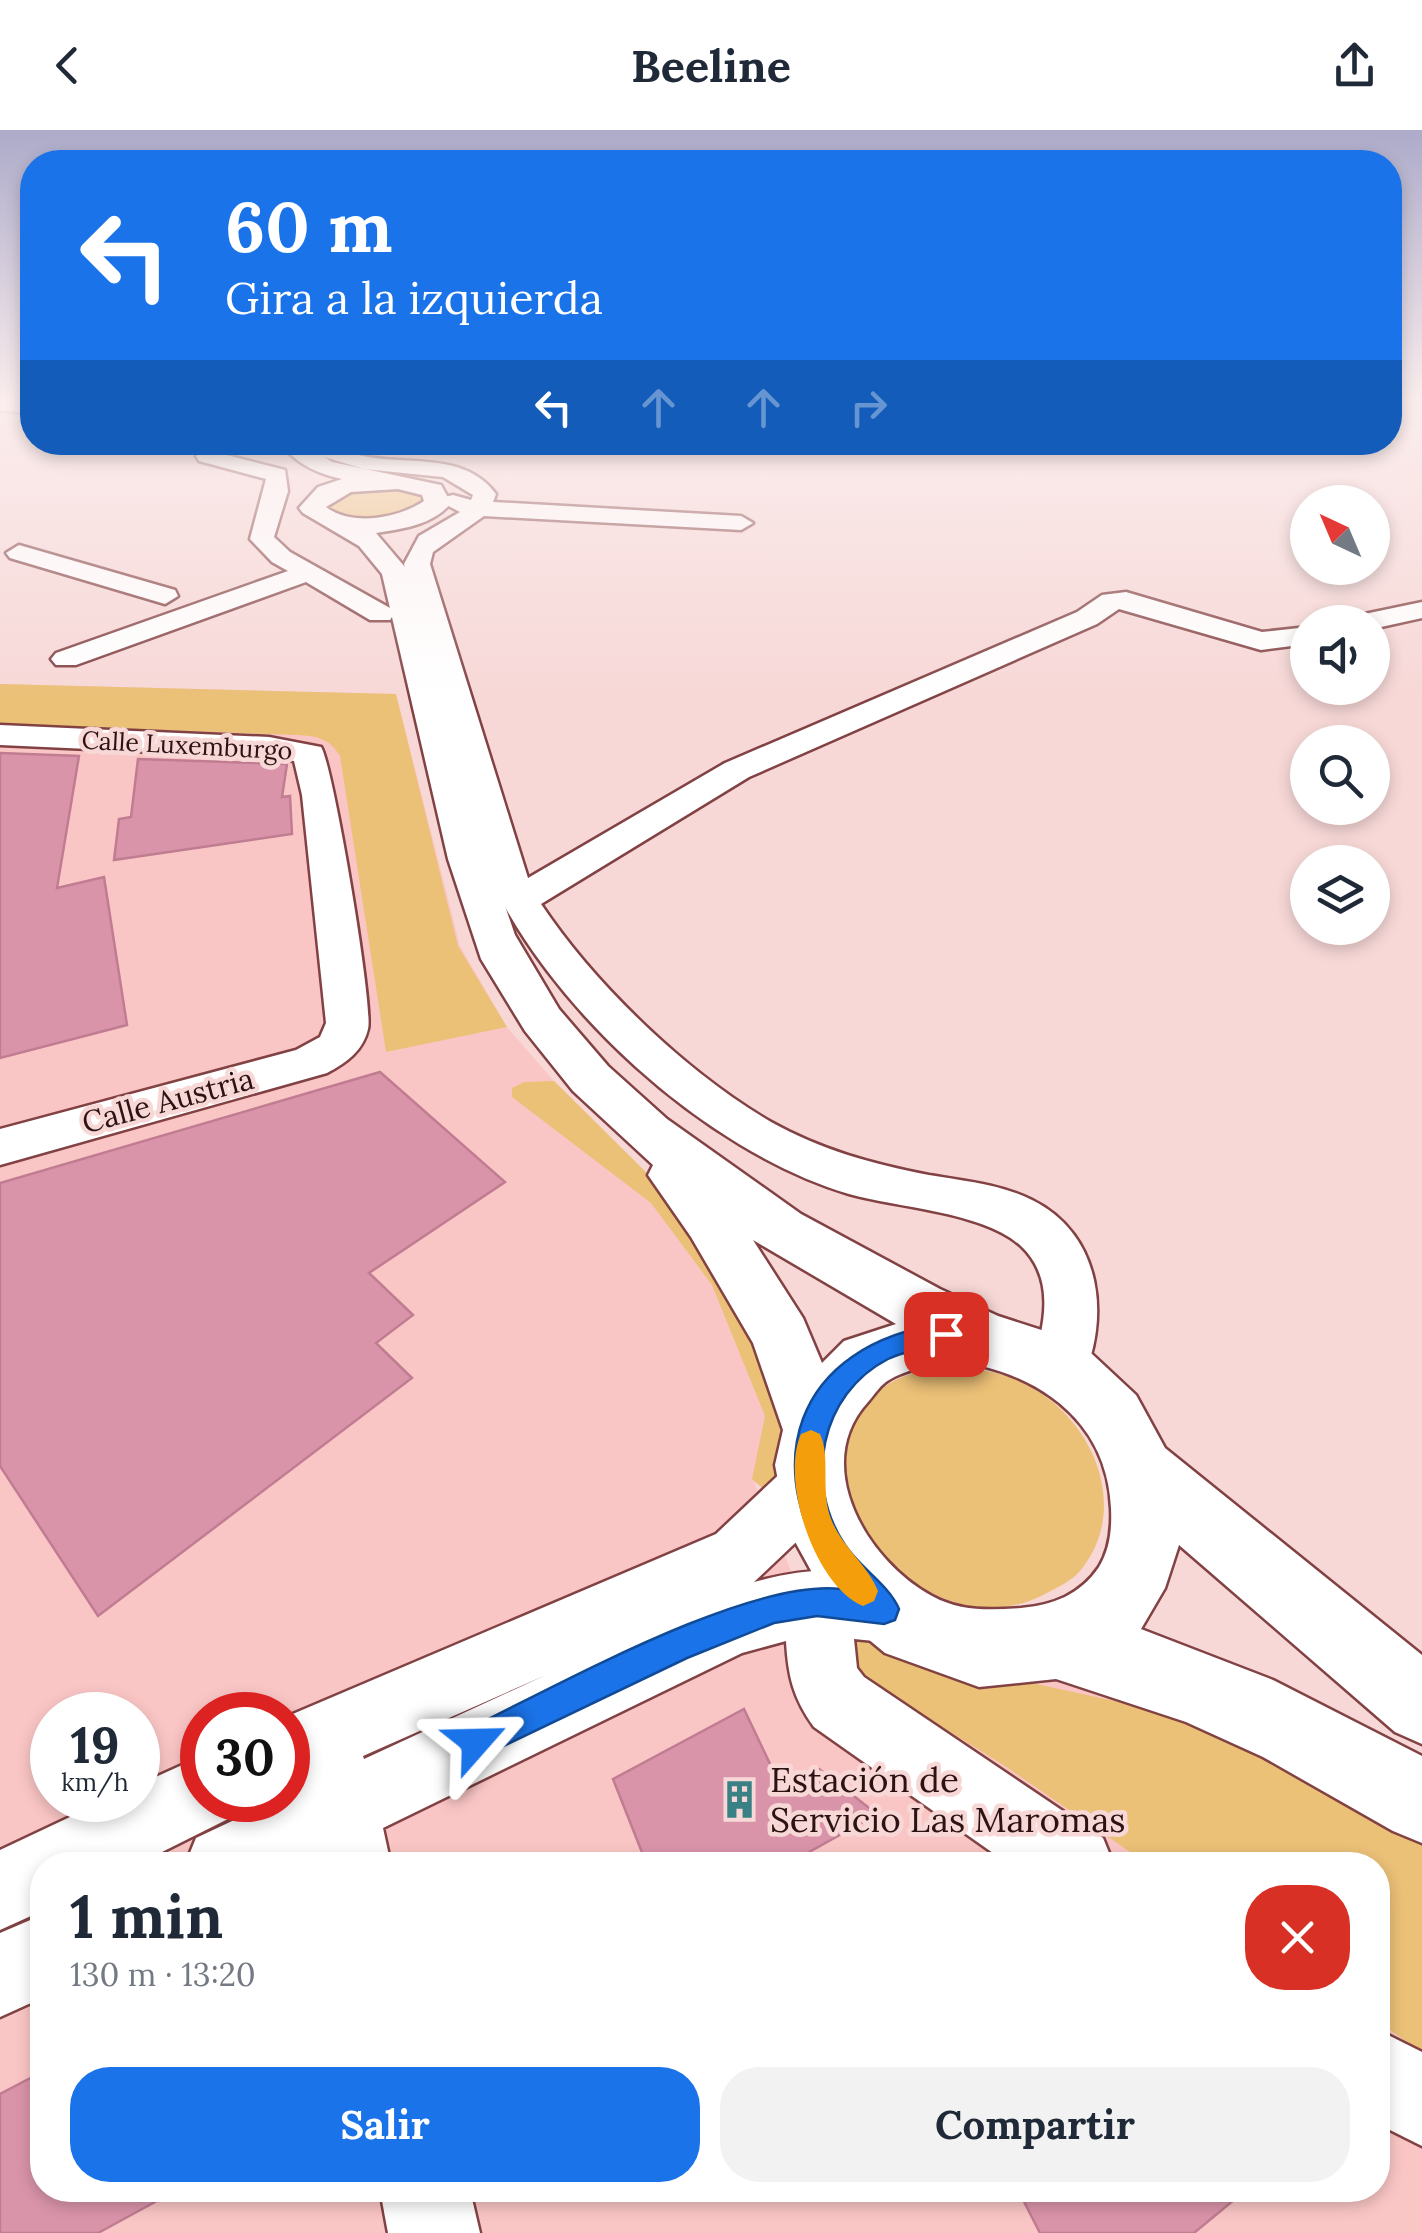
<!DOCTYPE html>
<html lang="es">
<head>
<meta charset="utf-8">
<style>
	:root { --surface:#fff; --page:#f2f2f3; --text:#1f2937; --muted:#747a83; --accent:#1a73e8 }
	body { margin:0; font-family:Lora,serif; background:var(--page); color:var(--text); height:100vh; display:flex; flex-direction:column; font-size:38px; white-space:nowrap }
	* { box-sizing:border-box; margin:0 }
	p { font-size:32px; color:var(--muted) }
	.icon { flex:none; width:55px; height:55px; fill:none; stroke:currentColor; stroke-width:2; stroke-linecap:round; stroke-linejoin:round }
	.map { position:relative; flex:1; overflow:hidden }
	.side { position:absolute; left:30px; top:1722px; width:1360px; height:350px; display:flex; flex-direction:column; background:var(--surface); border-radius:40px; box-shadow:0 5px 15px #0003 }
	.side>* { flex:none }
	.hud { position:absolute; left:20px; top:20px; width:1382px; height:305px; border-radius:40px; box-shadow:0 5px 15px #0003; background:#1a73e8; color:#fff; overflow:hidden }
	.needle { width:65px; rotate:316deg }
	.buttons { position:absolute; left:1290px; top:355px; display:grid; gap:20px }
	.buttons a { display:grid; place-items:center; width:100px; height:100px; border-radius:50%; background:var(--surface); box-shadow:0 5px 15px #0003; font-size:50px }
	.speed { position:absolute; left:30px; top:1562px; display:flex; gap:20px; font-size:50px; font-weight:700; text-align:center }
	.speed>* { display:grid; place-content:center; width:130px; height:130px; border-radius:50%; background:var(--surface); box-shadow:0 5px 15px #0003; line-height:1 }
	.speed small { font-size:25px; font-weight:400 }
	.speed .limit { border:15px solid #d22; background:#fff; color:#111 }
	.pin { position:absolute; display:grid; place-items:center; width:85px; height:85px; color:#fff; margin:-42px; border-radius:20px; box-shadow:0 5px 15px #0006 }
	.me { position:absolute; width:110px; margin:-55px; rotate:65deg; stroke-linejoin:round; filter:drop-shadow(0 0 8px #0008) }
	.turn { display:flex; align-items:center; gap:35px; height:210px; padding:0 40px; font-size:45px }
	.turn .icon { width:130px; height:130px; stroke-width:2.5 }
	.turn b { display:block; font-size:70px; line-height:85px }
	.lanes { display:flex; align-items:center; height:95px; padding:0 40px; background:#0003; justify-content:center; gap:50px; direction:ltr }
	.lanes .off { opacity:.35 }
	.round { display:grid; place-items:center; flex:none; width:105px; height:105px; border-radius:40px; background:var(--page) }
	.summary { display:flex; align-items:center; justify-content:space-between; height:170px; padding:0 40px }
	h1 { font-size:60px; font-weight:800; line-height:75px }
	.primary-button { display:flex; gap:20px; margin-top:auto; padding:20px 40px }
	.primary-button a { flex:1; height:115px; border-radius:40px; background:var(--accent); color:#fff; font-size:40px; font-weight:800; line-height:115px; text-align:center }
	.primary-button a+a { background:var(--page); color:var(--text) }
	header { display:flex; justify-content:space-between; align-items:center; height:130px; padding:0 40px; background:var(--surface); font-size:45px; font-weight:800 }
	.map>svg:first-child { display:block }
	.built { fill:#fac6c5; fill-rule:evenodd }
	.green { fill:#ebc077 }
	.building { fill:#da94aa; stroke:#c07c91; stroke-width:2.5 }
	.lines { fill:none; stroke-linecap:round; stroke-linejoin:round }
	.minor-casing { stroke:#824243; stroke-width:5 }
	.major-casing { stroke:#824243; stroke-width:5 }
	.minor { fill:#fff; fill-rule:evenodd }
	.major { fill:#fff; fill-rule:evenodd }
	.route { fill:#1a73e8; stroke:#114b97; stroke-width:2.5 }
	.slow { fill:#f59e0b }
	.labels { text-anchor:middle; stroke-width:9; stroke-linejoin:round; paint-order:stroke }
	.far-street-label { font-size:25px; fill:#2c1212; stroke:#f7d8d7 }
	.street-label { font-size:30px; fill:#2c1212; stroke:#f7d8d7 }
	.near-poi-label { font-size:35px; fill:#2c1212; stroke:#f7d8d7; text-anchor:start }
</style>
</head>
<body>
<header><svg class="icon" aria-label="back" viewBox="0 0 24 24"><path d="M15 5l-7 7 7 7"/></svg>Beeline<svg class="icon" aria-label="share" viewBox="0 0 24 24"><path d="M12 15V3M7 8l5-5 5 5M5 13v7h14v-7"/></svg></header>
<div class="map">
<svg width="1422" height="2103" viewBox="0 0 1422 2103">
	<rect width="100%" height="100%" fill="#f7d8d7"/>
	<!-- built -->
	<path class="built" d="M0 554 396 564 460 816 507 897 554 951 669 1065 788 1281 772 1366 754 1352 793 1446 1171 1572 1422 1704V2103H0ZM52 1585H138V1670H52ZM202 1585H288V1670H202ZM42 1735H1378V2060H42Z"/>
	<!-- green -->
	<g class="green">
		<path d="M397 358 421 366 422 373C398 390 356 396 329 380V373L360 359Z"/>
		<path d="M0 554 396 564 458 816 507 897 386 922 340 626C329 608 317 606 297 605L0 594Z"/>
		<path d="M554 951 669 1065 698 1102 788 1281 772 1366 752 1349 765 1286 712 1155 651 1073 512 967V958L524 952Z"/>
		<path d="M947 1236C979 1239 1006 1242 1034 1259 1093 1293 1127 1374 1086 1433 1075 1450 1062 1455 1045 1464 914 1533 759 1322 896 1250 911 1242 932 1240 947 1236Z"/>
		<path d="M852 1504 922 1529 1174 1584 1334 1656 1422 1713V1922L1378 1892V1735H1149L1005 1636 849 1539Z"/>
	</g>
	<!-- building -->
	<g class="building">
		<path d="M0 623 79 626 57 758 104 747 127 895 0 928Z"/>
		<path d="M138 629 287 634 282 667 290 666 292 704 114 730 119 689 131 687Z"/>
		<path d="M380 942 505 1052 369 1143 413 1185 376 1213 412 1248 98 1486 0 1336V1053Z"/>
		<path d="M744 1579 781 1657 819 1639 877 1684 786 1735H647L613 1649Z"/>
		<path d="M42 1942V2060H177L98 2103H0V1964Z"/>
		<path d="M1018 2060H1246L1194 2103H1040Z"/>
	</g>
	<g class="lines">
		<defs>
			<g id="minor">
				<path d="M0 271 32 272V284L0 280Z"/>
				<path d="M325 315C338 318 350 324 363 326 409 336 464 321 496 364L493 372 741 386 753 393 741 400 484 386 433 422 430 434 528 748 725 633 1077 482 1102 465 1126 462 1262 502 1308 497V514L1261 520 1119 479 1097 494 749 647 541 774C595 855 687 943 771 992 821 1020 873 1034 929 1045 964 1051 1000 1054 1032 1070 1103 1105 1111 1190 1080 1255L1060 1262 1040 1255 1031 1237C1045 1197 1056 1149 1021 1116 984 1082 899 1078 849 1064 704 1021 545 875 485 737L404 434 419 406 460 382 441 372 445 367 453 365 471 370 473 365 443 347 364 339 318 325 314 321Z"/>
				<path d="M207 320 285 340 288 361 274 407 290 422 390 478 394 484 390 490H370L306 452 76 535H56L51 529 56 523 288 441 272 432 250 409 266 349 199 331 196 326Z"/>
				<path d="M19 415 175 460 178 466 165 474 10 428 6 423Z"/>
				<path d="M1422 472V488L1372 499V492H1351L1355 486Z"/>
				<path d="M0 595 269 607 321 617C333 635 374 879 368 899 363 921 346 933 327 943L0 1035V999L296 920 320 907 326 893 302 665 294 631 269 627 0 615Z"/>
				<path d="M809 1329 831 1337 840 1358 831 1379 754 1452C805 1438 857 1434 908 1455L917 1479 908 1503 884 1512 854 1509 857 1538 864 1547 1103 1708 1114 1735H1010L814 1597C793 1568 788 1546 786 1511L742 1523 383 1698 391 1735H315L314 1731 306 1735H185L196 1708 277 1670H288V1665L300 1659 299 1654 288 1658V1586L716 1404 787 1337ZM546 1545 364 1629 363 1626Z"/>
				<path d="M202 1626V1670H236L228 1689 136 1735H42V1781L0 1800V1720L106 1670H138V1655Z"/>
				<path d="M42 1785V1868L0 1887V1803Z"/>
				<path d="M1378 1900 1422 1922V2016L1378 1994Z"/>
				<path d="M380 2060H470L480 2103H388Z"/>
			</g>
			<path id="major" d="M288 313H304L332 332 441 355 451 373C433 395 402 399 376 403L410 443 489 729 515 805 559 879 608 936 667 989 801 1084 940 1159 998 1186 1060 1206 1092 1224 1136 1265 1165 1318 1422 1525V1614L1395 1602 1179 1415 1165 1458 1141 1499 1273 1550 1422 1626V1713L1393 1701 1263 1627 1186 1592 1056 1549 979 1557 885 1523 832 1479 787 1397 775 1335 783 1300 753 1213 691 1107 648 1045 653 1035 573 961 525 901 481 829 448 729 382 444 359 416 303 383 299 378 318 357 342 349C319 344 301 336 284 318ZM398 359 422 365 424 371C399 388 352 397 326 377L351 362ZM753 1110 896 1194 844 1211 822 1233 803 1188ZM947 1230C1031 1239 1107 1286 1111 1378 1112 1399 1110 1419 1099 1437 1080 1465 1053 1475 1021 1478 991 1480 961 1482 932 1466 867 1431 810 1335 868 1272 874 1265 881 1254 889 1250 905 1240 929 1236 947 1230Z"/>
		</defs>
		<!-- minor casing -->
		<use href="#minor" class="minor-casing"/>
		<!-- major casing -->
		<use href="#major" class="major-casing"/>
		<!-- minor -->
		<use href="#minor" class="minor"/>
		<!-- major -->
		<use href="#major" class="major"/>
	</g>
	<!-- sky -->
	<linearGradient id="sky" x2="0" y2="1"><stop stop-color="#adabca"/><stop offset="0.48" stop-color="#fbeded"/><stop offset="1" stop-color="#fbeded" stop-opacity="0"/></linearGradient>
	<rect width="1422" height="566" fill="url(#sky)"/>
	<!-- route -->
	<path class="route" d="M946 1193 956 1197 959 1204 956 1212C933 1220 910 1218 888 1229 820 1264 803 1353 845 1415 860 1438 889 1455 899 1479L895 1490 884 1494 817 1486 774 1493 687 1528 487 1624 476 1629 464 1624 459 1612 464 1601C554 1558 748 1448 841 1459 753 1338 793 1214 946 1193Z"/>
	<!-- slow -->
	<path class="slow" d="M811 1300 820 1304C831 1327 820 1360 831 1389 842 1417 867 1434 878 1461L874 1471 863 1476C815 1456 780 1351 801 1304Z"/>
	<!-- icons -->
	<defs>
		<symbol id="building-bare" viewBox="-9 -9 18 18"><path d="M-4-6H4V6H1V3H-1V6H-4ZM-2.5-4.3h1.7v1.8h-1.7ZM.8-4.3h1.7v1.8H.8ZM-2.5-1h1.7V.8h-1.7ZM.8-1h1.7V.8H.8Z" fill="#398185" stroke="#f7d8d7" stroke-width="2.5" paint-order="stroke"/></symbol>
	</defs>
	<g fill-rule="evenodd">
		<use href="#building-bare" x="712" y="1642" width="55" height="55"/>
	</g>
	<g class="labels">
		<!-- far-street labels -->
		<g class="far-street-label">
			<text transform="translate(187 615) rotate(3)" y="9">Calle Luxemburgo</text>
		</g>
		<!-- street labels -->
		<g class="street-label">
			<text transform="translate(168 971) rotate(-15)" y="10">Calle Austria</text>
		</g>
		<!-- near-poi labels -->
		<g class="near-poi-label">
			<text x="770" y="1662">Estación de<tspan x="770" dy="40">Servicio Las Maromas</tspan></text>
		</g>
	</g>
</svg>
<div class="buttons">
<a><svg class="needle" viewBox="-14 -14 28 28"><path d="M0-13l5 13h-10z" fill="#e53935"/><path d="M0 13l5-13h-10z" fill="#747a83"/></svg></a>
<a><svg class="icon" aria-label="sound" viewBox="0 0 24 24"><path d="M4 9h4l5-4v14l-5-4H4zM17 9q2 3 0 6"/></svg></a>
<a><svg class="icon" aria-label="search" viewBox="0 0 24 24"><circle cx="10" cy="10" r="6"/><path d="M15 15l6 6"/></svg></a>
<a><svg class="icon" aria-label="layers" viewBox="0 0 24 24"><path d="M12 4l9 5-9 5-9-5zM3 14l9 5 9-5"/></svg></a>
</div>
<div class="speed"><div>19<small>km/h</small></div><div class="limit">30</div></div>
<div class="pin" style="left:946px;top:1204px;background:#d93025"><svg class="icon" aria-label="arrive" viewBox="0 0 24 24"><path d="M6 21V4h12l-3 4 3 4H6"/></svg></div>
<svg class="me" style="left:476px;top:1612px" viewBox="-20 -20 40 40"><path d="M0-17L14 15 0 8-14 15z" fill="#1a73e8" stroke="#fff" stroke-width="4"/></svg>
<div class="hud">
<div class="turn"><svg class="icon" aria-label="left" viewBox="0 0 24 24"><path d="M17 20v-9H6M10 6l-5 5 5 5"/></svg><div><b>60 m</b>Gira a la izquierda</div></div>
<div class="lanes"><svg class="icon" aria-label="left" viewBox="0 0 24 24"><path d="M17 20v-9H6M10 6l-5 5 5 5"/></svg><svg class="icon off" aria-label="ahead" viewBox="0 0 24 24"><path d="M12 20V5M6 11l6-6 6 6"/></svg><svg class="icon off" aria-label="ahead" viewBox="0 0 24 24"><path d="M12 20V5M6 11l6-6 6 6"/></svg><svg class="icon off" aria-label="right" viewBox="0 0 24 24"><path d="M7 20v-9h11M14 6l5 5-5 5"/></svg></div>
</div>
<section class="side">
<div class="summary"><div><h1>1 min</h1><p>130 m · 13:20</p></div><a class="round" style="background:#d93025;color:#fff"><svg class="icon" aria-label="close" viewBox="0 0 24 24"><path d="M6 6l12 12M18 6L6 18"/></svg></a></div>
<div class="primary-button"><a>Salir</a><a>Compartir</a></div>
</section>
</div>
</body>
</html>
